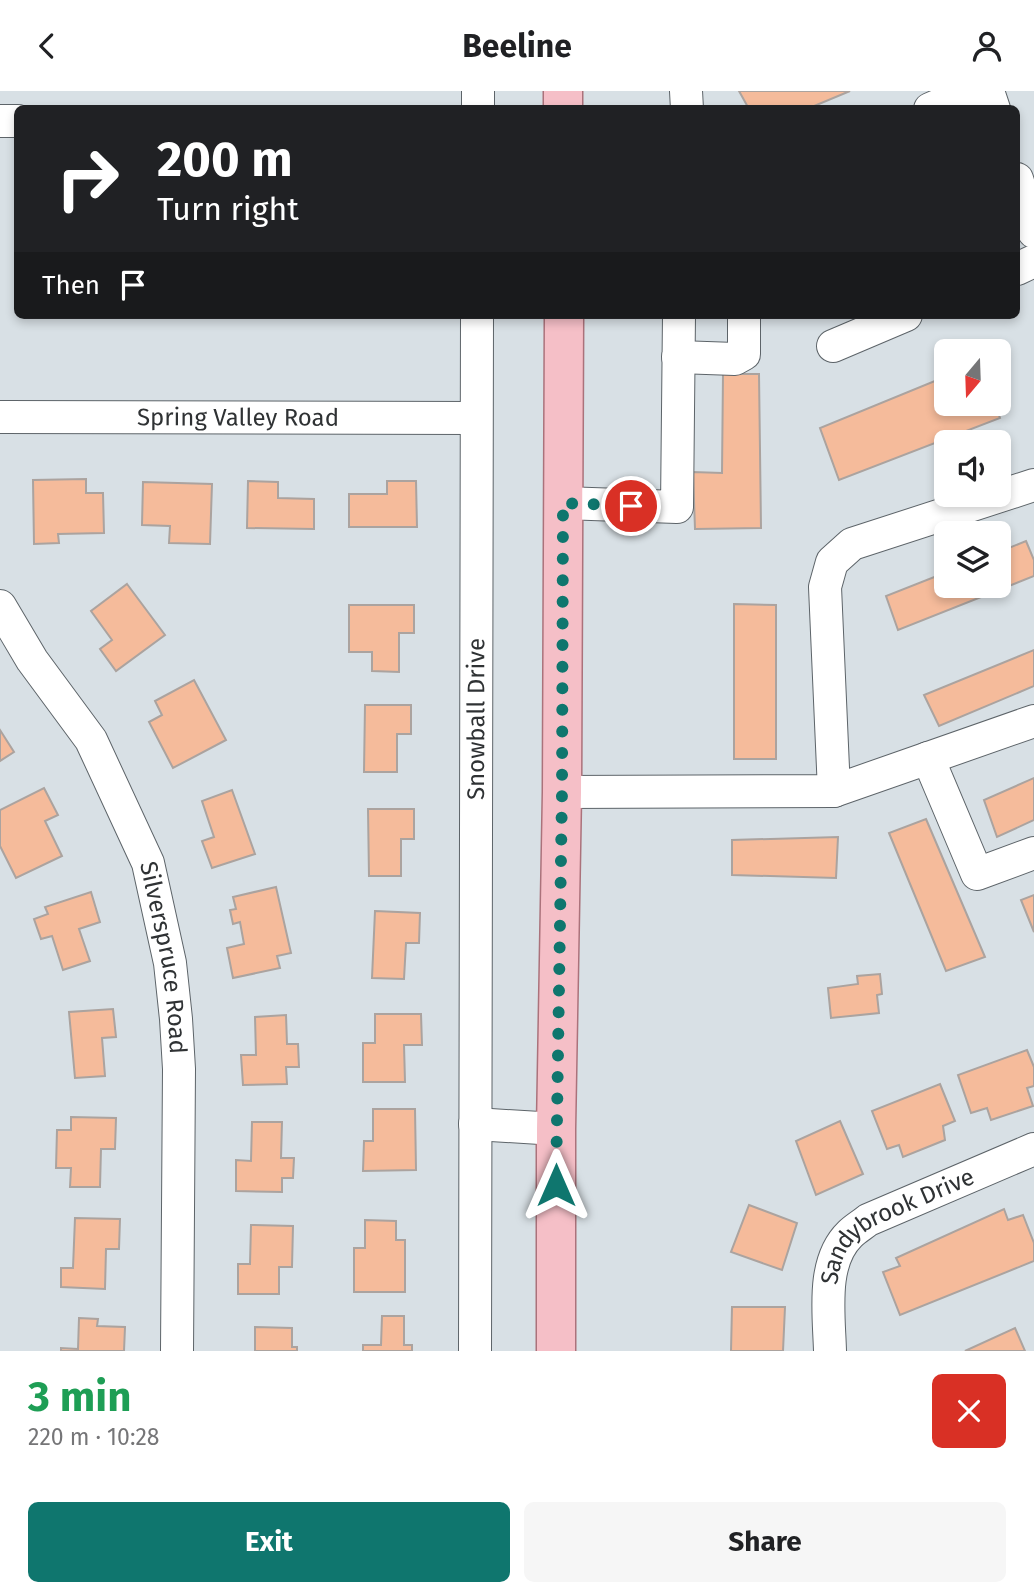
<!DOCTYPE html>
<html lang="en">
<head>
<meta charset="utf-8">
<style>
	:root { --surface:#fff; --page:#f6f6f6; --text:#202124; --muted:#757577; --accent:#0f766e }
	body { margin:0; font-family:"Fira Sans",sans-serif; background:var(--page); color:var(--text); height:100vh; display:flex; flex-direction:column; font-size:26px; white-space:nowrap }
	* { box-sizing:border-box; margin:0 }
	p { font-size:23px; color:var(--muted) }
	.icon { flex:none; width:38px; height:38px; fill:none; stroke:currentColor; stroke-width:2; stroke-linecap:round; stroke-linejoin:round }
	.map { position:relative; height:1260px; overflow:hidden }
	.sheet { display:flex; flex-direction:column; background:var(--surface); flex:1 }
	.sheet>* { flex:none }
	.guide { position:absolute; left:14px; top:14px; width:1006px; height:214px; border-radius:10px; box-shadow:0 4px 10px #0003; background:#202124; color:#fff; overflow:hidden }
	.needle { width:46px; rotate:199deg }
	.controls { position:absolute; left:934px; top:248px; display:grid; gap:14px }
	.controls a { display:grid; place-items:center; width:77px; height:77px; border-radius:10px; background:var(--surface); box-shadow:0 4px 10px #0003; font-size:35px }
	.pin { position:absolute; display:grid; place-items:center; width:60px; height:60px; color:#fff; margin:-30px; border:4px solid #fff; border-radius:50%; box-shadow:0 2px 7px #0007 }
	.me { position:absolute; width:77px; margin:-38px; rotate:0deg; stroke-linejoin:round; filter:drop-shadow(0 0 5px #0008) }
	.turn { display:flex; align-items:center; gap:24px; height:147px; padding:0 28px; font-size:32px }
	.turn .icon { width:91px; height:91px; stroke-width:2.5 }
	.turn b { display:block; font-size:49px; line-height:60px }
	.then { display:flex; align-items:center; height:66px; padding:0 28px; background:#0003; gap:14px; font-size:26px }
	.round { display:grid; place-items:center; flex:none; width:74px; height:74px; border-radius:10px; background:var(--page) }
	.head { display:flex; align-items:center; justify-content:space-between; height:119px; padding:0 28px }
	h1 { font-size:42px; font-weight:700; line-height:52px; color:#1e9e55 }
	.primary-button { display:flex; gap:14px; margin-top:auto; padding:14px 28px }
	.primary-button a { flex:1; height:80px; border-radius:10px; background:var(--accent); color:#fff; font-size:28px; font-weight:700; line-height:80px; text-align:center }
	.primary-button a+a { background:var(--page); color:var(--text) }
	header { display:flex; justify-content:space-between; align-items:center; height:91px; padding:0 28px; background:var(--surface); font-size:32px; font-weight:700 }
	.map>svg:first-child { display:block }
	.building { fill:#f5bb9b; stroke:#aba39f; stroke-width:2 }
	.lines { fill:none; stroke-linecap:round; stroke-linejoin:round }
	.minor-casing { stroke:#5d6469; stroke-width:34 }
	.major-casing { stroke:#ab727b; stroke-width:41 }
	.minor { stroke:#fff; stroke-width:32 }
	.major { stroke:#f5bfc7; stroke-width:38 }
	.route { stroke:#0f766e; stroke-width:12; stroke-dasharray:0 21.6 }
	.labels { text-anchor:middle; stroke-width:6; stroke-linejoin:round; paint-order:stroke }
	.street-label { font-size:24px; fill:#2f3234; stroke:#d8e0e5 }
</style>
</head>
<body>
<header><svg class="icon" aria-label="back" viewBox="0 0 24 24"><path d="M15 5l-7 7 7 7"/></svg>Beeline<svg class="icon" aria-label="person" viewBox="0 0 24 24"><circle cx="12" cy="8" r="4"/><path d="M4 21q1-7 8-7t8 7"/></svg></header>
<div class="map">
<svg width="1034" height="1260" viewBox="0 0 1034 1260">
	<rect width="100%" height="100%" fill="#d8e0e5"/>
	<!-- building -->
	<g class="building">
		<path d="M739 0H850L807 18H749Z"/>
		<path d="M723 283H759L761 437 695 438 693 381 722 382Z"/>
		<path d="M947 285V313H995L1000 327 839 389 820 337Z"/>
		<path d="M86 388V402H103L104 442 58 443 59 452 34 453 33 389Z"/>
		<path d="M248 390 278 391V407L314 408V438L247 437Z"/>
		<path d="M387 390H416L417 436H349V403H387Z"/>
		<path d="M143 391 212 393 210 453 169 452 170 435 142 434Z"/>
		<path d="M1026 450 1034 469V485L898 539 886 505 947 481V495H999V461Z"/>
		<path d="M127 493 165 544 116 580 100 558 112 549 91 520Z"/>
		<path d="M734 513 776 514V668H734Z"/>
		<path d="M349 514H414V542H399V581L372 580V561H349Z"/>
		<path d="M1034 559V595L939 635 924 604Z"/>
		<path d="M194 589 226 649 173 677 149 631 162 624 155 610Z"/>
		<path d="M365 614H411V643H397V681H364Z"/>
		<path d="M0 639 14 661 0 670Z"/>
		<path d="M1034 687V729L997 746 984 709Z"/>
		<path d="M44 697 58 724 45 730 62 765 16 787 0 755V719Z"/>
		<path d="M232 699 255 763 212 777 202 750 214 746 202 710Z"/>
		<path d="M368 718H414V748H401V785H369Z"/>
		<path d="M926 728 985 866 946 880 889 742Z"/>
		<path d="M838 746 836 787 732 784V749Z"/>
		<path d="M276 796 291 862 277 865 280 877 233 887 227 857 244 853 240 831 233 833 230 819 236 818 233 806Z"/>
		<path d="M91 801 100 831 79 838 90 870 63 879 52 845 41 848 34 828 48 823 45 816Z"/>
		<path d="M1034 804V841L1021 809Z"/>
		<path d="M375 820 420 822 419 852H406L404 888 372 887Z"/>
		<path d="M880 883 882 903 877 904 879 922 831 927 828 897 858 893 857 885Z"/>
		<path d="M113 918 116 946 102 947 105 985 75 987 69 921Z"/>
		<path d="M375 923H421L422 954H404L405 991H363V952H375Z"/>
		<path d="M286 924 287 953H298L299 976H286L287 993 243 994 241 964H256L255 926Z"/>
		<path d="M1027 959 1034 976V995L1027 997 1033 1015 991 1029 987 1017 971 1022 958 984Z"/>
		<path d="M940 993 955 1030 943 1035 945 1049 903 1066 899 1054 887 1058 872 1020Z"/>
		<path d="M373 1018H415L416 1079 363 1080 364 1050H373Z"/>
		<path d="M71 1026 116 1027 115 1058H101L100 1096H70L71 1077H56L57 1039H71Z"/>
		<path d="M840 1030 863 1083 816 1104 796 1050Z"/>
		<path d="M252 1031H282L281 1067H294L293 1087H282V1101L236 1100V1069L251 1070Z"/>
		<path d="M749 1114 797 1132 782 1179 731 1161Z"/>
		<path d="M1004 1118 1008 1129 1023 1124 1034 1152V1170L900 1224 883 1181 900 1175 896 1167Z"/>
		<path d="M75 1127 120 1128 119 1158H106L105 1198 61 1196V1177H73Z"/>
		<path d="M365 1129 396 1130V1149H405V1201H354V1157H365Z"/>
		<path d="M251 1134 293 1135 292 1176H279V1203H238V1173H250Z"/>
		<path d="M732 1216H785L783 1260H731Z"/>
		<path d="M382 1225H404V1254H412V1260H363V1254H381Z"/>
		<path d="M79 1227 98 1228 97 1235 125 1236 124 1260H61V1257L78 1258Z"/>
		<path d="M255 1236 292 1237V1256H297V1260H255Z"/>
		<path d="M1015 1237 1025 1260H965Z"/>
	</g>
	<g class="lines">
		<defs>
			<g id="minor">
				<path d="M478 0V18"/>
				<path d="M686 0 687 18"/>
				<path d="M988 0 994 18"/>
				<path d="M930 18 971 0"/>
				<path d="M0 30H18"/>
				<path d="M1017 88 1034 141"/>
				<path d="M1017 178 1034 170"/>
				<path d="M833 255 906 224"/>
				<path d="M678 266 735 268 744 263V224"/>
				<path id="s1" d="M0 326 476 327"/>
				<path d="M563 412 677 416 679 224"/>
				<path id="s2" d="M0 515 32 569 91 649 148 772 170 872 176 928 179 978 177 1260"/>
				<path d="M928 667 977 783 1034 762"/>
				<path d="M834 700 825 496 832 471 852 453 1034 394"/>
				<path d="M562 701 834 700 1034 630"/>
				<path d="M475 1033 556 1038"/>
				<path id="s3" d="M475 1260 477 224"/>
				<path id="s4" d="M830 1260C829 1223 821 1171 850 1143 855 1138 862 1134 868 1129L1034 1058"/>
			</g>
			<g id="major">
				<path d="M563 0V18"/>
				<path d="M556 1260V1038L562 701 564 224"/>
			</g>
		</defs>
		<!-- minor casing -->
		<use href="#minor" class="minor-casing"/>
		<!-- major casing -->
		<use href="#major" class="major-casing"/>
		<!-- minor -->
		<use href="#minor" class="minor"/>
		<!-- major -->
		<use href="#major" class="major"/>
	</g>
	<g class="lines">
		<!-- route -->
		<path class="route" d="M556 1094 562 701 563 412 631 415"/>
	</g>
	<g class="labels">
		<!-- street labels -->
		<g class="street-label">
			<text dy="8" stroke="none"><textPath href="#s1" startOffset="238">Spring Valley Road</textPath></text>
			<text dy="8" stroke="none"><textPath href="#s3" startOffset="632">Snowball Drive</textPath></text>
			<text dy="8" stroke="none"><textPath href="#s2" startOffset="394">Silverspruce Road</textPath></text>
			<text dy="8" stroke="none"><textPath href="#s4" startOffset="163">Sandybrook Drive</textPath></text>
		</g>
	</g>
</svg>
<div class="controls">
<a><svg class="needle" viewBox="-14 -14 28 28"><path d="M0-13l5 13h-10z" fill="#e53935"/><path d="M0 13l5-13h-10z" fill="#757577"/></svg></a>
<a><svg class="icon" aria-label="sound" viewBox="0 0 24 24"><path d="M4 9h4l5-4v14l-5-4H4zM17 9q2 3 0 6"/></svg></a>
<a><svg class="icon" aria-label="layers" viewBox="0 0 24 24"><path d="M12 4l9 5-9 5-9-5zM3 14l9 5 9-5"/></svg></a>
</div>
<div class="pin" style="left:631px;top:415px;background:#d93025"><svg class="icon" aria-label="arrive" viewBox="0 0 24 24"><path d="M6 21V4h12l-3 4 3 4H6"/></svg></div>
<svg class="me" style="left:556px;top:1094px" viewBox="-20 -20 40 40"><path d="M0-17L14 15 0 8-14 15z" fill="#0f766e" stroke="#fff" stroke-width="4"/></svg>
<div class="guide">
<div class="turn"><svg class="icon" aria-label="right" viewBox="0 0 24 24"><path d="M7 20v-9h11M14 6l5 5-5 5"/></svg><div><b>200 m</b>Turn right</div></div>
<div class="then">Then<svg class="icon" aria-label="arrive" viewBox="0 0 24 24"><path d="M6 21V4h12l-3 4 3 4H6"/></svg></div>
</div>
</div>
<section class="sheet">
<div class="head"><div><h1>3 min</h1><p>220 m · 10:28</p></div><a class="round" style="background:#d93025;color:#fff"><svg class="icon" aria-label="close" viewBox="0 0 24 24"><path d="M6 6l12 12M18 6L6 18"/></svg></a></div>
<div class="primary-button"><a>Exit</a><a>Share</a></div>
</section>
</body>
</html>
